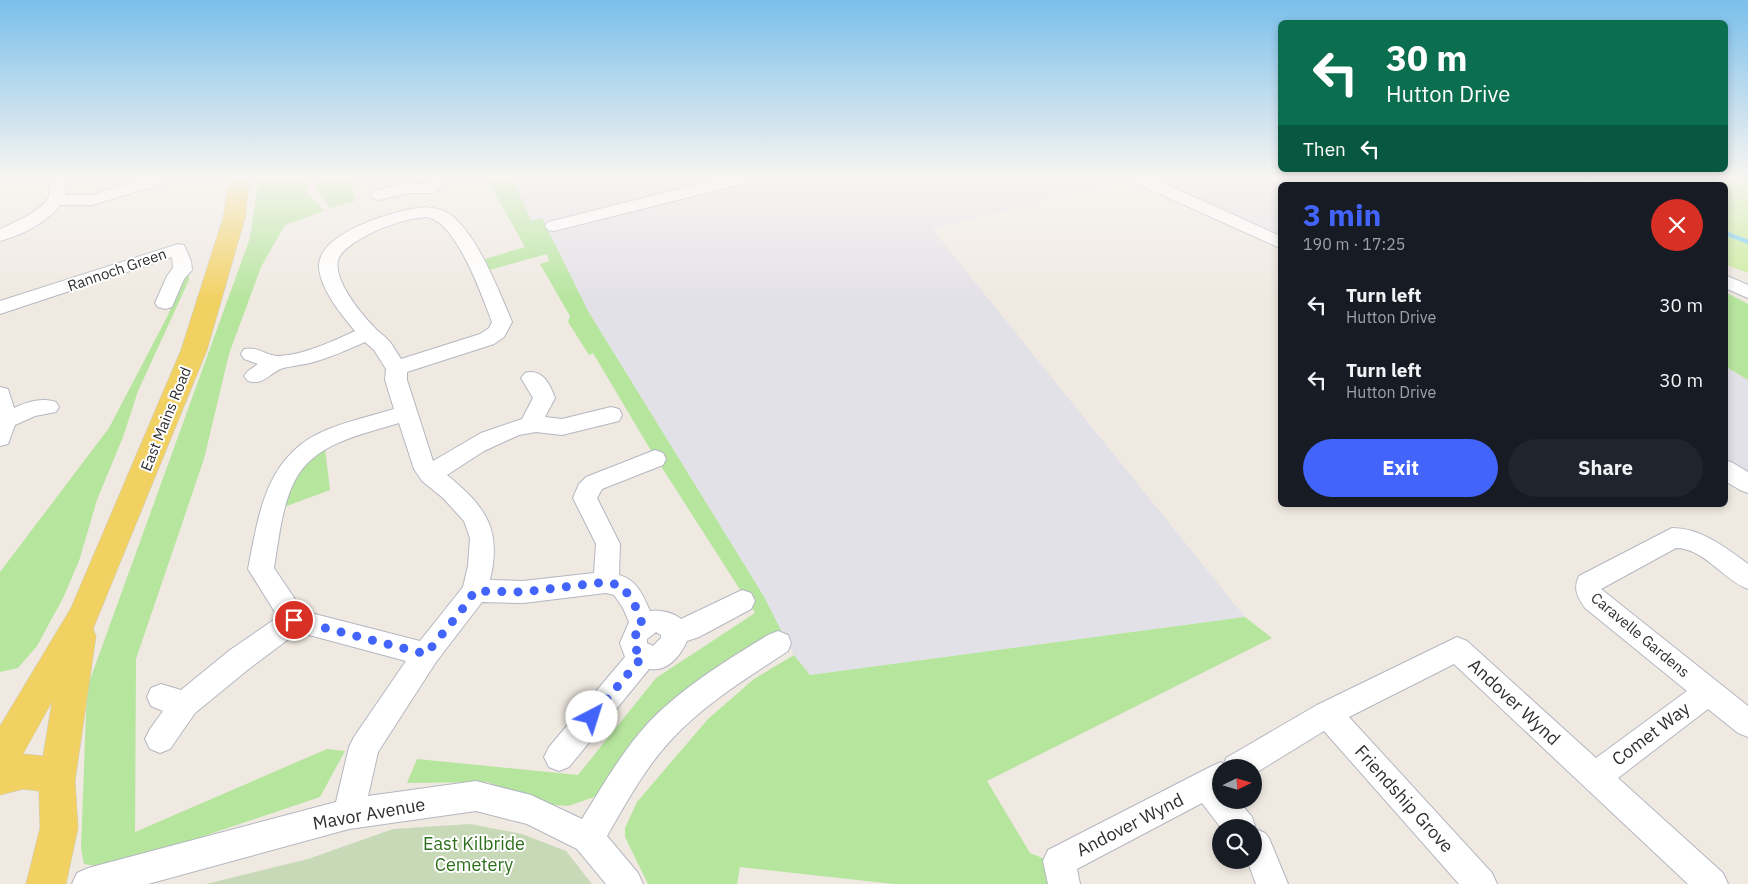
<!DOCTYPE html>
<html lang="en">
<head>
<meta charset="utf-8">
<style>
	:root { --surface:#171b24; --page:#20242c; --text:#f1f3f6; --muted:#9ea1a6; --accent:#4264fb }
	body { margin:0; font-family:"IBM Plex Sans",sans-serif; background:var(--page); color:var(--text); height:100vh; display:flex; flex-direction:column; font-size:19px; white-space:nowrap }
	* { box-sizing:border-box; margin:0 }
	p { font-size:16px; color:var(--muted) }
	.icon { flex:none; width:28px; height:28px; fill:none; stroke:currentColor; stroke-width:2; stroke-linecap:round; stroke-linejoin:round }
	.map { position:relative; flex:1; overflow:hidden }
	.side { position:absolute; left:1278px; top:182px; width:450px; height:325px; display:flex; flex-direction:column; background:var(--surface); border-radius:8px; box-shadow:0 2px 8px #0003 }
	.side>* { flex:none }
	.banner { position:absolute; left:1278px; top:20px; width:450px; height:152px; border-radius:8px; box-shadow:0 2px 8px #0003; background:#0b6e4f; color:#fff; overflow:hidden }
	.needle { width:32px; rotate:85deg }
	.buttons { position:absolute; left:1212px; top:759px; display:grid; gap:10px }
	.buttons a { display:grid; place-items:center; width:50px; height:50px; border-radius:50%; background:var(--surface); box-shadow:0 2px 8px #0003; font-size:25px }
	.pin { position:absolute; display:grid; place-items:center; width:42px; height:42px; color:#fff; margin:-21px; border:2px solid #fff; border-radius:50%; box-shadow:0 1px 5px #0007 }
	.me { position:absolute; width:55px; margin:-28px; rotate:40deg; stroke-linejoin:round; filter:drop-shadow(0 0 4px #0008) }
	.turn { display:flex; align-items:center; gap:18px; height:105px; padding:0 25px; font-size:22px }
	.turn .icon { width:65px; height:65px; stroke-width:2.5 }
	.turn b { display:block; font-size:35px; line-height:42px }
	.then { display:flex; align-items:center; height:48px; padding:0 25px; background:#0003; gap:10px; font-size:19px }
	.round { display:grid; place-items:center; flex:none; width:52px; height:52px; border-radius:26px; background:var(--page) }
	.headline { display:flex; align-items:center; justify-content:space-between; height:85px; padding:0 25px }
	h1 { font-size:30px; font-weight:800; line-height:38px; color:var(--accent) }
	.cta { display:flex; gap:10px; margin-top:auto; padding:10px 25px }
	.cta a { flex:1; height:58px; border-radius:30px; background:var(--accent); color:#fff; font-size:20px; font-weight:800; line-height:58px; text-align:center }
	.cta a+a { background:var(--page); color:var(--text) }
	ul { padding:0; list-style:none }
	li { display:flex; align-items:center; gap:15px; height:75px; padding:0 25px }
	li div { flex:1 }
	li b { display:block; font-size:19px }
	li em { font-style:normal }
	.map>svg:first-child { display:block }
	.industrial { fill:#e3e1e8 }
	.green { fill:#b6e59e }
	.cemetery { fill:#c8d9b8 }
	.pitch { fill:#c9ec9a }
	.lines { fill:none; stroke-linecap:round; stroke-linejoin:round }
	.stream { stroke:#75cff0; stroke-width:4.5 }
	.minor-casing { stroke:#b4b7c1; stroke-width:2 }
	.major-casing { stroke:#c9c9c9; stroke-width:1 }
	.minor { fill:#fff; fill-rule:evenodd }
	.major { fill:#f2d163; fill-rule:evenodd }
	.route { stroke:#4264fb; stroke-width:9; stroke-dasharray:0 16.2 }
	.labels { text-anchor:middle; stroke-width:4; stroke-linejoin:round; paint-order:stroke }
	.street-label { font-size:15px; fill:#2e2e2e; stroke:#fff }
	.near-street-label { font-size:18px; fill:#2e2e2e; stroke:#fff }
	.near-park-label { font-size:18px; fill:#2c6e1b; stroke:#fff }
</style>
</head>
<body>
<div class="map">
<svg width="1748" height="884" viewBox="0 0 1748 884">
	<rect width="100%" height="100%" fill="#efe9e1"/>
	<!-- industrial -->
	<g class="industrial">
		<path d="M512 176H1361L1378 185H1280V237L1179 191 1117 183 932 229 1245 617 810 675 794 655 763 595 588 311 542 218 532 221Z"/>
		<path d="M1725 366 1748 380V480L1725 466Z"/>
	</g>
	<!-- green -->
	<g class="green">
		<path d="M259 176H310L308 194 324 211 285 225 261 267 229 354 204 459 136 659 135 832 327 749 345 751 320 797 109 868 84 864 81 848 87 688 250 238Z"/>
		<path d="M317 176H358L351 182 355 201 330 208 316 190Z"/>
		<path d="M481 176H512L531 221 542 218 588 311 763 595 781 630 740 655 610 786 594 797 568 806 540 804 488 782 407 783 417 759 578 775 656 678 755 613 650 449 593 353 589 355 568 322 570 316 540 264 549 261 547 254 489 270 485 259 525 247 494 192Z"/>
		<path d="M1361 176H1460L1483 185H1378Z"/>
		<path d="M189 265V280L138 391 123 437 97 500 79 561 63 598 37 646 18 668 0 672V572L109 428 167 317Z"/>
		<path d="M1725 292 1748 304V380L1725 366Z"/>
		<path d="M325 449 330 490 284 507C294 478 299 466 325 449Z"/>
		<path d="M1245 617 1272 638 987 781 1030 853 1045 859 1055 884H894L740 867 737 884H648L625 837V828L637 802 708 719 754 679 794 655 810 675Z"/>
	</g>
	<!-- cemetery -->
	<path class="cemetery" d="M470 824 522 834 566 851 592 884H206L308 859 393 829Z"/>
	<!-- pitch -->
	<path class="pitch" d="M1562 176H1748V273L1725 264V185H1583Z"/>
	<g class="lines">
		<!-- stream -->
		<g class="stream">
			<path d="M1586 176 1606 185"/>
			<path d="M1725 233 1748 242"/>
		</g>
		<defs>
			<g id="minor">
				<path d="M48 176H64L66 195H91L152 176H177L175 180 92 205H60C48 222 20 236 0 241V229C13 223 44 210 49 196 51 189 49 182 48 176Z"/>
				<path d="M433 176H450L435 193H408L379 200 373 199 370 195 373 191 408 183 425 184Z"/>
				<path d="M731 176H759L757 180 554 231 548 230 545 226 548 222Z"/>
				<path d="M1127 176H1148L1280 236V248L1129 180Z"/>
				<path d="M1477 176C1490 176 1510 173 1518 185 1506 185 1485 188 1477 176Z"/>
				<path d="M426 207C433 208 442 209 448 213 476 231 499 291 512 322L504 337 494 344 407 372V380L433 461 481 433 522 419 533 398 521 378 525 373C541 368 550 383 555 398L545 417 562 419 611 407 619 409 622 415 619 421 562 435 536 432 519 435 484 451 447 475C486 507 502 529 490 580L523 581 594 573 596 544 573 498 579 484 586 477 655 450 663 453 666 459 663 465 602 489 597 498 620 544 619 575C637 580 643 595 650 611 660 609 674 613 681 619L742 590 751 593 755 601 751 609 699 637 687 641C680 656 668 672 649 669L569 767 559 771 549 767 544 757 549 747 625 657 620 643 629 622 623 608 614 595 606 593 523 603 482 602 436 662 378 752 368 796 476 781 531 795 582 819C603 785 623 750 650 721 684 686 727 660 768 635L778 631 788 635 791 643 788 651C747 678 704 704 671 740 645 768 626 803 607 836L638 873 643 884H606L577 849 527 824 476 811 349 829 148 884H72L77 873 88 868 336 802 349 747 354 737 406 661 298 632 250 668 195 713 170 749 160 753 150 749 145 739 150 729 163 711 151 706 147 697 151 688 161 684 181 690 230 650 278 617 248 569C259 513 266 456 324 431 347 421 371 416 394 409L385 380 386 369 374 350 365 342C347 350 329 358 310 363 301 365 292 366 283 368 269 373 264 386 248 381L244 376 248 371 258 364 244 359 241 354 244 349C257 346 265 355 277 356 302 356 333 341 355 331 341 314 321 290 319 268 316 232 399 209 426 207ZM426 217C456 220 482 296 492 322L489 328 480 334 401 359C397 353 393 345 388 340 384 335 378 332 374 327 361 314 333 280 338 260 341 251 352 244 360 239 379 228 403 219 426 217ZM399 423 414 469 422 481 443 498 464 521 470 538 468 566 463 587 420 641 303 611 274 568C279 538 282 501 298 475 319 442 364 434 399 423ZM656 632 661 635V638L653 646 647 643V639Z"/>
				<path d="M178 244 184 245 191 261 192 270 184 279 172 307 165 309 158 307 155 303 167 276 173 268 172 257 0 314V301Z"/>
				<path d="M1725 275 1748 285V298L1725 288Z"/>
				<path d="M0 387 8 389 14 408C27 402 41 397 56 402L59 407 56 412 35 416 15 425 8 444 0 446Z"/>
				<path d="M1725 460 1733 463 1748 472V493L1740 490 1725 481Z"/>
				<path d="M1672 528C1701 528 1725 547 1748 564V589C1723 580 1704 548 1676 548L1601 589 1748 706V737L1738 733 1708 709 1618 778 1723 873 1728 884H1688L1454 664 1349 717 1492 873 1497 884H1459L1324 731 1254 774V768H1221V800H1238L1252 817 1256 829 1265 833 1269 838 1288 884H1256L1247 860H1254V828H1221L1202 803 1077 869 1080 884H1048L1043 861 1048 850 1210 767 1221 762 1224 764 1226 758 1317 705 1457 637 1467 641 1596 758 1687 691 1585 608C1577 596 1573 589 1579 576Z"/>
			</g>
			<path id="major" d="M230 176H250L245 218 207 350 93 629 96 636 75 781 78 828 66 884H26L40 828 39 791 23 789 0 795V726L71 608 181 350 223 218ZM52 702 43 756 23 754Z"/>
		</defs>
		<!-- minor casing -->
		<use href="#minor" class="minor-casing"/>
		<!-- major casing -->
		<use href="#major" class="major-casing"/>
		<!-- minor -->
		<use href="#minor" class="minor"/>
		<!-- major -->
		<use href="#major" class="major"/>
	</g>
	<!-- sky -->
	<linearGradient id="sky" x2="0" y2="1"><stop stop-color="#7abfeb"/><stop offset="0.59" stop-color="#f8f5f2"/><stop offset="1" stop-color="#f8f5f2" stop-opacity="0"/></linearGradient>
	<rect width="1748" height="300" fill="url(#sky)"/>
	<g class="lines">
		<!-- route -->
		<path class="route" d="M294 620 426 654 461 611 475 591 523 592 606 582 622 586 634 603 643 626C632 635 630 648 643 656L592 717"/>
	</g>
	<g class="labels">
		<!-- street labels -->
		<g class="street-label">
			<text transform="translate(117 270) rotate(-19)" y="5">Rannoch Green</text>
			<text transform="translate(166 419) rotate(-68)" y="5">East Mains Road</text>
			<text transform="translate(1640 635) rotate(40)" y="5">Caravelle Gardens</text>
		</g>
		<!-- near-street labels -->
		<g class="near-street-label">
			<text transform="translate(1514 702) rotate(43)" y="6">Andover Wynd</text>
			<text transform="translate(1651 734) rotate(-37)" y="6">Comet Way</text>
			<text transform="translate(1404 799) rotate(48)" y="6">Friendship Grove</text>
			<text transform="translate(369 814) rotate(-10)" y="6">Mavor Avenue</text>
			<text transform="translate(1130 825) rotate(-27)" y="6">Andover Wynd</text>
		</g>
		<!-- near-park labels -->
		<g class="near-park-label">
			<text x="474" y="850">East Kilbride<tspan x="474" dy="21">Cemetery</tspan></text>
		</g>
	</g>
</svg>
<div class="buttons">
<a><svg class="needle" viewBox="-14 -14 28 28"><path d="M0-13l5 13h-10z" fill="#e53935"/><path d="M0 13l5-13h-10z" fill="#9ea1a6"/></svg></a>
<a><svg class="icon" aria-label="search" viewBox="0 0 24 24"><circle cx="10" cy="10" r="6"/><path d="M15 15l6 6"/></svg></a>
</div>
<div class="pin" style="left:294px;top:620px;background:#d93025"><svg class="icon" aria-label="arrive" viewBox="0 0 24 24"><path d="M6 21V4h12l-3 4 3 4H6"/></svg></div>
<svg class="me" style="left:592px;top:717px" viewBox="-20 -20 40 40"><circle r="19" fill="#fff"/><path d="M0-13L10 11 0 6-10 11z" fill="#4264fb"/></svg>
<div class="banner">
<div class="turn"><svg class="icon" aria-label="left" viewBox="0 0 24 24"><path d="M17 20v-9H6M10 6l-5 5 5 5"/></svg><div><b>30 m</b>Hutton Drive</div></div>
<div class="then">Then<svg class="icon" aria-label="left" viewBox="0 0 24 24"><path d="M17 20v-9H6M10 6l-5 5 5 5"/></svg></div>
</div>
<section class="side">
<div class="headline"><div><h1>3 min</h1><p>190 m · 17:25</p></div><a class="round" style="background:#d93025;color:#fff"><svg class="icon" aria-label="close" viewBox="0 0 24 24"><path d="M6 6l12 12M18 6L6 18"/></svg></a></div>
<ul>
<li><svg class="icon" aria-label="left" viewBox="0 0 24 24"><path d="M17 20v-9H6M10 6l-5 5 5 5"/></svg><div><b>Turn left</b><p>Hutton Drive</p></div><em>30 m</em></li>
<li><svg class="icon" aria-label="left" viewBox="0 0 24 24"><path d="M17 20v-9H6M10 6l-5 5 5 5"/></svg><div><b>Turn left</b><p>Hutton Drive</p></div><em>30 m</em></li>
</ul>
<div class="cta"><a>Exit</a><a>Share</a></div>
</section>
</div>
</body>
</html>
